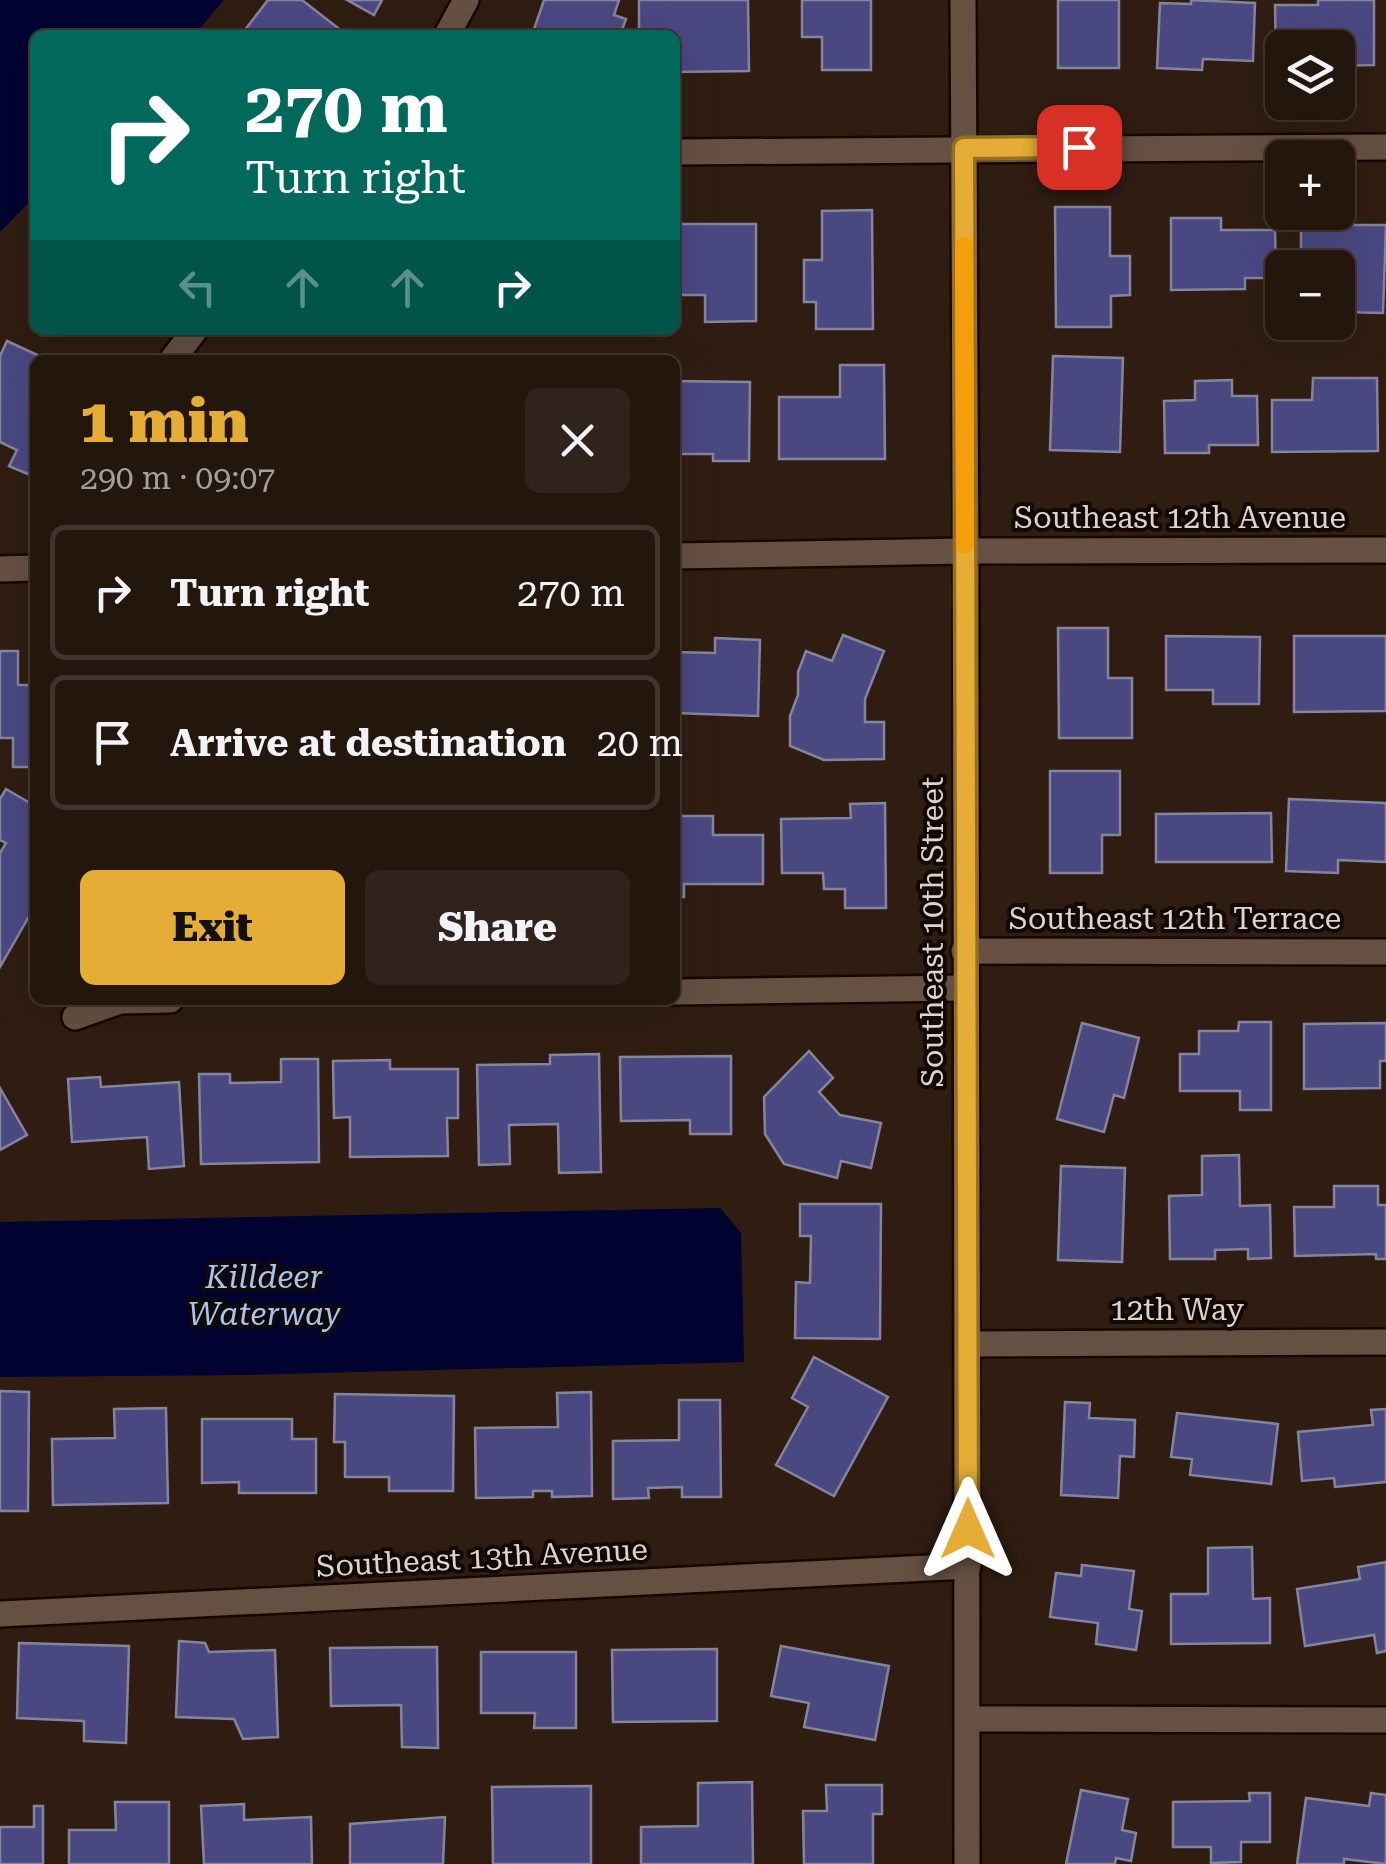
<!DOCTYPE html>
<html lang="en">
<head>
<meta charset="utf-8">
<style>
	:root { --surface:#23160d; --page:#2f231b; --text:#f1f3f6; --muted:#a39f9d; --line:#40352e; --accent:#e5ad35 }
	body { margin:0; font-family:"Roboto Serif",serif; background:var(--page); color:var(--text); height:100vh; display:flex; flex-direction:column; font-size:38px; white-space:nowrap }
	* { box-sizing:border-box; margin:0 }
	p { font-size:32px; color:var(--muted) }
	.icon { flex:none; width:55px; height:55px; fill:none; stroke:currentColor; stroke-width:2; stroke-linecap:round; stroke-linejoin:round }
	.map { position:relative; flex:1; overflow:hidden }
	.panel { position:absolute; left:30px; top:355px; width:650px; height:650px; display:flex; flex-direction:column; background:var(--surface); border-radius:15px; box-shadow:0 10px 40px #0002,0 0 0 2px var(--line) }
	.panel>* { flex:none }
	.top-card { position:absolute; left:30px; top:30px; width:650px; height:305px; border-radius:15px; box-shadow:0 10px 40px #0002,0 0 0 2px var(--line); background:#00695c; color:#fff; overflow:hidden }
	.tools { position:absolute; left:1265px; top:30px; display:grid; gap:20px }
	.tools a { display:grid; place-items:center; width:90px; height:90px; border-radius:15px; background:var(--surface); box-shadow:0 10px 40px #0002,0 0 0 2px var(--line); font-size:50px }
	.pin { position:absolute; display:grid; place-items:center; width:85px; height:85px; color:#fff; margin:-42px; border-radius:20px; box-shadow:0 5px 15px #0006 }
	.me { position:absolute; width:110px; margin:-55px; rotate:0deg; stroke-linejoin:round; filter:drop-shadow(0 0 8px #0008) }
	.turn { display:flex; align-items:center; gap:35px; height:210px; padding:0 50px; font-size:45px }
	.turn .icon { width:130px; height:130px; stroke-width:2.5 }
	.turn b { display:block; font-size:70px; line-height:85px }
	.lanes { display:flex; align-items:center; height:95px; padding:0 50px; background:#0003; justify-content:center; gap:50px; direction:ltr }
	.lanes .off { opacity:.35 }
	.round { display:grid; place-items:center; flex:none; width:105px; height:105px; border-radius:15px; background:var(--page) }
	.summary { display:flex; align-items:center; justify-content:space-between; height:170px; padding:0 50px }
	h1 { font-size:60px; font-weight:800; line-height:75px; color:var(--accent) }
	.primary-button { display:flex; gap:20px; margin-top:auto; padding:20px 50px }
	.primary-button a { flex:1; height:115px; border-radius:15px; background:var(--accent); color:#111; font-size:40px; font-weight:800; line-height:115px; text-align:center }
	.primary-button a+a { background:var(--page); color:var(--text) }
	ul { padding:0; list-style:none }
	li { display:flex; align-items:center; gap:30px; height:135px; margin:0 20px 15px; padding:0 30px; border:5px solid var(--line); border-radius:15px }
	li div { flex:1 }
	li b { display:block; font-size:38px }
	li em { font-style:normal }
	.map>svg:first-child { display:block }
	.water { fill:#000330 }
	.building { fill:#4a4881; stroke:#84859d; stroke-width:2.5 }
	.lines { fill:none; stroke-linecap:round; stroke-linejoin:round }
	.minor-casing { stroke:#170700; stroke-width:30 }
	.tertiary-casing { stroke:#170700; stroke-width:30 }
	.minor { stroke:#655042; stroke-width:25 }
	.tertiary { stroke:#655042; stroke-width:25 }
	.route-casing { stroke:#957022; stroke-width:25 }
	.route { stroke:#e5ad35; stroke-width:18 }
	.slow { stroke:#f59e0b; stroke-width:18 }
	.labels { text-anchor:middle; stroke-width:8; stroke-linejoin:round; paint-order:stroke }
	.street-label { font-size:30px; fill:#e0d3cb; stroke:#110905 }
	.water-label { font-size:32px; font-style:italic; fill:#a6c4f3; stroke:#110905 }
</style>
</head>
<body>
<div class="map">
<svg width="1386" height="1864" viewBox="0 0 1386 1864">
	<rect width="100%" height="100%" fill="#2f1d11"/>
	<!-- water -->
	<g class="water">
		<path d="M0 0H224L194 35H35V196L0 232Z"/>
		<path d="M720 1208 741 1233 744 1362 245 1375 0 1377V1222Z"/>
	</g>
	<!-- building -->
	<g class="building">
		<path d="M268 0H302L347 35H241Z"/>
		<path d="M347 0H382L374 15Z"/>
		<path d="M544 0H619L614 15 626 19 620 35H532Z"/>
		<path d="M639 0H748L749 71 675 72V35H639Z"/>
		<path d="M802 0H871V70H822V37H802Z"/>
		<rect x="1058" y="0" width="61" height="68"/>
		<path d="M1191 0 1255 3 1253 61 1203 59 1202 70 1157 68 1160 3 1191 4Z"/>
		<path d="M1318 0H1374V65L1338 66V48H1282V66H1276L1275 5H1318Z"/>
		<path d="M1055 207H1110V256H1130V295L1111 296V327H1056Z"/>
		<path d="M872 210 873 329H816V302H804V260H822V211Z"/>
		<path d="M1171 218H1221V230H1275L1276 278H1245V289L1171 290Z"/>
		<path d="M675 224H756V321L705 322V295H675Z"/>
		<path d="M1301 225H1386L1383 313 1338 312V268H1301Z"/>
		<path d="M7 341 48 360H35V477L9 466 17 450 0 442V356Z"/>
		<path d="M1053 356 1123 358 1120 452 1050 450Z"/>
		<path d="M840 365H884L885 459H779V397H840Z"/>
		<path d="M1313 378H1377L1378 451 1272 452V400H1312Z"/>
		<path d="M1232 380V396H1257L1258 445H1209V453H1165L1164 401 1195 400V381Z"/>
		<path d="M675 381 750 382 749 461H713V454H675Z"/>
		<path d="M1058 628H1108V678H1132V738H1059Z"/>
		<path d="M843 635 884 651 865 699V722H884V759L824 760 790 746V716L798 695V672L806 651 832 661Z"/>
		<path d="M1166 636 1260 637 1259 704H1213V690H1166Z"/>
		<path d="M1294 636H1386V711L1294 712Z"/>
		<path d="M715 638 760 640 758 716 675 713V652L715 653Z"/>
		<path d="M0 651H18V685H35V767H13V738H0Z"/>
		<path d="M1050 771H1120V835H1102V873H1050Z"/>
		<path d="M6 789 35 806V906L0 967V853L6 843 0 840V799Z"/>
		<path d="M1289 799 1386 803V862L1338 860V873L1286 871Z"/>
		<path d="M885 803 886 908H845V889H824L823 873H782L781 819 851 818 850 804Z"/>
		<path d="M1271 813 1272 862H1156V814Z"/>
		<path d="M675 816H713V835H763V884H684V897H675Z"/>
		<path d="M1239 1022H1271V1110H1240V1091H1180V1054H1199V1031H1238Z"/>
		<path d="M1082 1023 1139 1038 1124 1098 1114 1095 1104 1132 1057 1119Z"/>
		<path d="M1386 1023V1061H1380V1088L1304 1089V1024Z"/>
		<path d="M809 1051 833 1078 819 1092 840 1115 881 1123 871 1168 841 1161 837 1178 784 1164 765 1134 764 1097Z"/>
		<path d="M599 1054 601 1172 559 1173 558 1124 509 1125 510 1164 479 1165 477 1065 550 1064V1055Z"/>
		<path d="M731 1056V1134H690V1120L621 1121 620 1057Z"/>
		<path d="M281 1059H318L319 1162 201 1164 199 1074H230V1083L281 1082Z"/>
		<path d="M390 1060V1069H458V1118H447L448 1156 350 1157V1117L334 1118 333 1061Z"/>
		<path d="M100 1077 101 1087 179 1082 184 1166 149 1169 147 1137 72 1142 68 1079Z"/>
		<path d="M0 1088 27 1135 0 1150Z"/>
		<path d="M1239 1155 1240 1206 1270 1205 1271 1258 1248 1259V1249L1215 1250V1259H1170L1169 1196 1202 1195V1156Z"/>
		<path d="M1061 1166 1125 1168 1122 1262 1058 1260Z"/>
		<path d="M1334 1186H1378V1205H1386V1259H1376V1254L1295 1256 1294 1207H1334Z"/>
		<path d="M800 1204H881L880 1339 795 1338 796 1282 810 1283 811 1236H800Z"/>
		<path d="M814 1357 888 1397 834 1496 776 1465 808 1407 792 1398Z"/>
		<path d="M0 1391 29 1392 28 1511H0Z"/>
		<path d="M591 1392 592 1496 552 1497V1491H533V1497L476 1498 475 1428 558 1427 557 1393Z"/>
		<path d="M335 1394 454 1396 453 1491H389V1477H345V1442H334Z"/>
		<path d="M679 1400H720L721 1497H682V1487L648 1488 649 1498 613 1499V1441L679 1440Z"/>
		<path d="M1065 1402 1090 1403 1089 1418 1135 1420 1134 1457 1120 1456 1118 1498 1061 1495Z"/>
		<path d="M166 1408 168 1503 53 1505 52 1439 115 1438 114 1409Z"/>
		<path d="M1386 1409V1482L1335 1487 1334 1478 1302 1481 1298 1432 1373 1425 1371 1410Z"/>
		<path d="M1177 1413 1278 1424 1271 1484 1190 1475 1192 1459 1171 1457Z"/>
		<path d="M202 1419H292V1439H316V1493H239V1482L202 1483Z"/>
		<path d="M1252 1547 1253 1599 1270 1598V1643L1171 1644V1594H1208V1548Z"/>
		<path d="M1386 1562V1651L1377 1653 1374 1635 1305 1646 1297 1589 1360 1579 1358 1567Z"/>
		<path d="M1082 1565 1134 1571 1129 1609 1142 1611 1136 1650 1096 1644 1098 1623 1050 1617 1056 1573 1081 1576Z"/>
		<path d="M179 1641 205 1643 209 1652 275 1650 278 1737 243 1739 234 1719 176 1717Z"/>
		<path d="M19 1643 129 1646 126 1743 84 1741V1721L17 1718Z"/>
		<path d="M781 1646 889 1666 875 1740 804 1727 809 1703 771 1696Z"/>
		<path d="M437 1647 438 1748 402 1747 401 1705 331 1706 330 1648Z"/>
		<path d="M717 1649V1721L613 1722 612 1650Z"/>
		<path d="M481 1652H576V1728H534L535 1713H481Z"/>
		<path d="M752 1782 753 1864H641V1827L698 1826V1783Z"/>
		<path d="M826 1785H882V1814H873V1864H804L803 1811H827Z"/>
		<path d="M591 1786V1864H493L492 1787Z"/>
		<path d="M1081 1790 1128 1799 1122 1830 1136 1833 1131 1861 1116 1858 1115 1864H1066Z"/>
		<path d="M1249 1793H1270V1842H1241V1862L1211 1863V1847H1173V1802L1250 1801Z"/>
		<path d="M1371 1793 1386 1795V1864L1344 1859V1864H1297L1306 1798 1369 1806Z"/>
		<path d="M115 1802H169V1864H69V1830H116Z"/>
		<path d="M244 1804V1820L311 1817 312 1864H204L201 1806Z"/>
		<path d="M34 1806H43V1864H0V1827H34Z"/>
		<path d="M445 1817 443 1864H350V1824Z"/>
	</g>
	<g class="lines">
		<defs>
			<g id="minor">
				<path d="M447 35 466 0"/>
				<path d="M675 152 1386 147"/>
				<path d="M172 360 195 330"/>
				<path d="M966 551 967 1864"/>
				<path d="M964 951 1386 952"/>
				<path d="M675 992 964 988"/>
				<path d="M75 1017 120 1001 170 1000"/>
				<path d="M969 1344 1386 1342"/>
				<path d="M0 1614 968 1566"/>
				<path d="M969 1719 1386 1720"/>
			</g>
			<g id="tertiary">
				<path d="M963 0 966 551"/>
				<path d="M675 556 966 551 1386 550"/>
				<path d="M0 569 35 568"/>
			</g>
		</defs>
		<!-- minor casing -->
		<use href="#minor" class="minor-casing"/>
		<!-- tertiary casing -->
		<use href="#tertiary" class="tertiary-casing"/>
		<!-- minor -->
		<use href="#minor" class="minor"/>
		<!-- tertiary -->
		<use href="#tertiary" class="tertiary"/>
	</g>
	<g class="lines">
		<defs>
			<path id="route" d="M968 1529 964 148 1079 147"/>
		</defs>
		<!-- route casing -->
		<use href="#route" class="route-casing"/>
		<!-- route -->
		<use href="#route" class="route"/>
		<!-- slow -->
		<path class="slow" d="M964 246 965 545"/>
	</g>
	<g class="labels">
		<!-- street labels -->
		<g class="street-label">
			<text x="1180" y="528">Southeast 12th Avenue</text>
			<text x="1175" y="929">Southeast 12th Terrace</text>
			<text transform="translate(933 932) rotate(-90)" y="10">Southeast 10th Street</text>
			<text x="1177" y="1320">12th Way</text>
			<text transform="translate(482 1558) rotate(-3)" y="10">Southeast 13th Avenue</text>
		</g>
		<!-- water labels -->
		<g class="water-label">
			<text x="264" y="1288">Killdeer<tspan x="264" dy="37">Waterway</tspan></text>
		</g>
	</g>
</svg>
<div class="tools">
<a><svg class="icon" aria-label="layers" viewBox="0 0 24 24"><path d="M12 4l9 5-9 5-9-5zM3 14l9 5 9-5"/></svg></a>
<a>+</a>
<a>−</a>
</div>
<div class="pin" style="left:1079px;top:147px;background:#d93025"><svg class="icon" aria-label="arrive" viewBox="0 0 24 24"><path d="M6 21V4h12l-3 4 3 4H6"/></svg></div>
<svg class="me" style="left:968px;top:1529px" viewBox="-20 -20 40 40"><path d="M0-17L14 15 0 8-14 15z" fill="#e5ad35" stroke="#fff" stroke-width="4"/></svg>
<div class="top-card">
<div class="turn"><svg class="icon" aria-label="right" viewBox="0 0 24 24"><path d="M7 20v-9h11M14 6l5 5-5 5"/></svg><div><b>270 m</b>Turn right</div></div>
<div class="lanes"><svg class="icon off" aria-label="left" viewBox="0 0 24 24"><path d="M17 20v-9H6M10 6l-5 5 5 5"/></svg><svg class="icon off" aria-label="ahead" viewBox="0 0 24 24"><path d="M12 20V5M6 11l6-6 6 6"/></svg><svg class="icon off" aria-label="ahead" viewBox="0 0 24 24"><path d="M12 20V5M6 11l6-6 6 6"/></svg><svg class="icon" aria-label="right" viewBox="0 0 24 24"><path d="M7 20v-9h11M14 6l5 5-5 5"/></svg></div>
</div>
<section class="panel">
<div class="summary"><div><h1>1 min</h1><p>290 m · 09:07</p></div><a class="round"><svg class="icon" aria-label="close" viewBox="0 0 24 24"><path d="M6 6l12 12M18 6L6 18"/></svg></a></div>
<ul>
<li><svg class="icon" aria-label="right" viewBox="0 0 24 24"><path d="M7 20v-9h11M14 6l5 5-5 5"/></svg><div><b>Turn right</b></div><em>270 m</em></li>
<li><svg class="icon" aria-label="arrive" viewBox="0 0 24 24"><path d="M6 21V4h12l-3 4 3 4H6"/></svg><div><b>Arrive at destination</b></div><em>20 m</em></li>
</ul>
<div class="primary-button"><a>Exit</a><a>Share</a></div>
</section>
</div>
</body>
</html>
